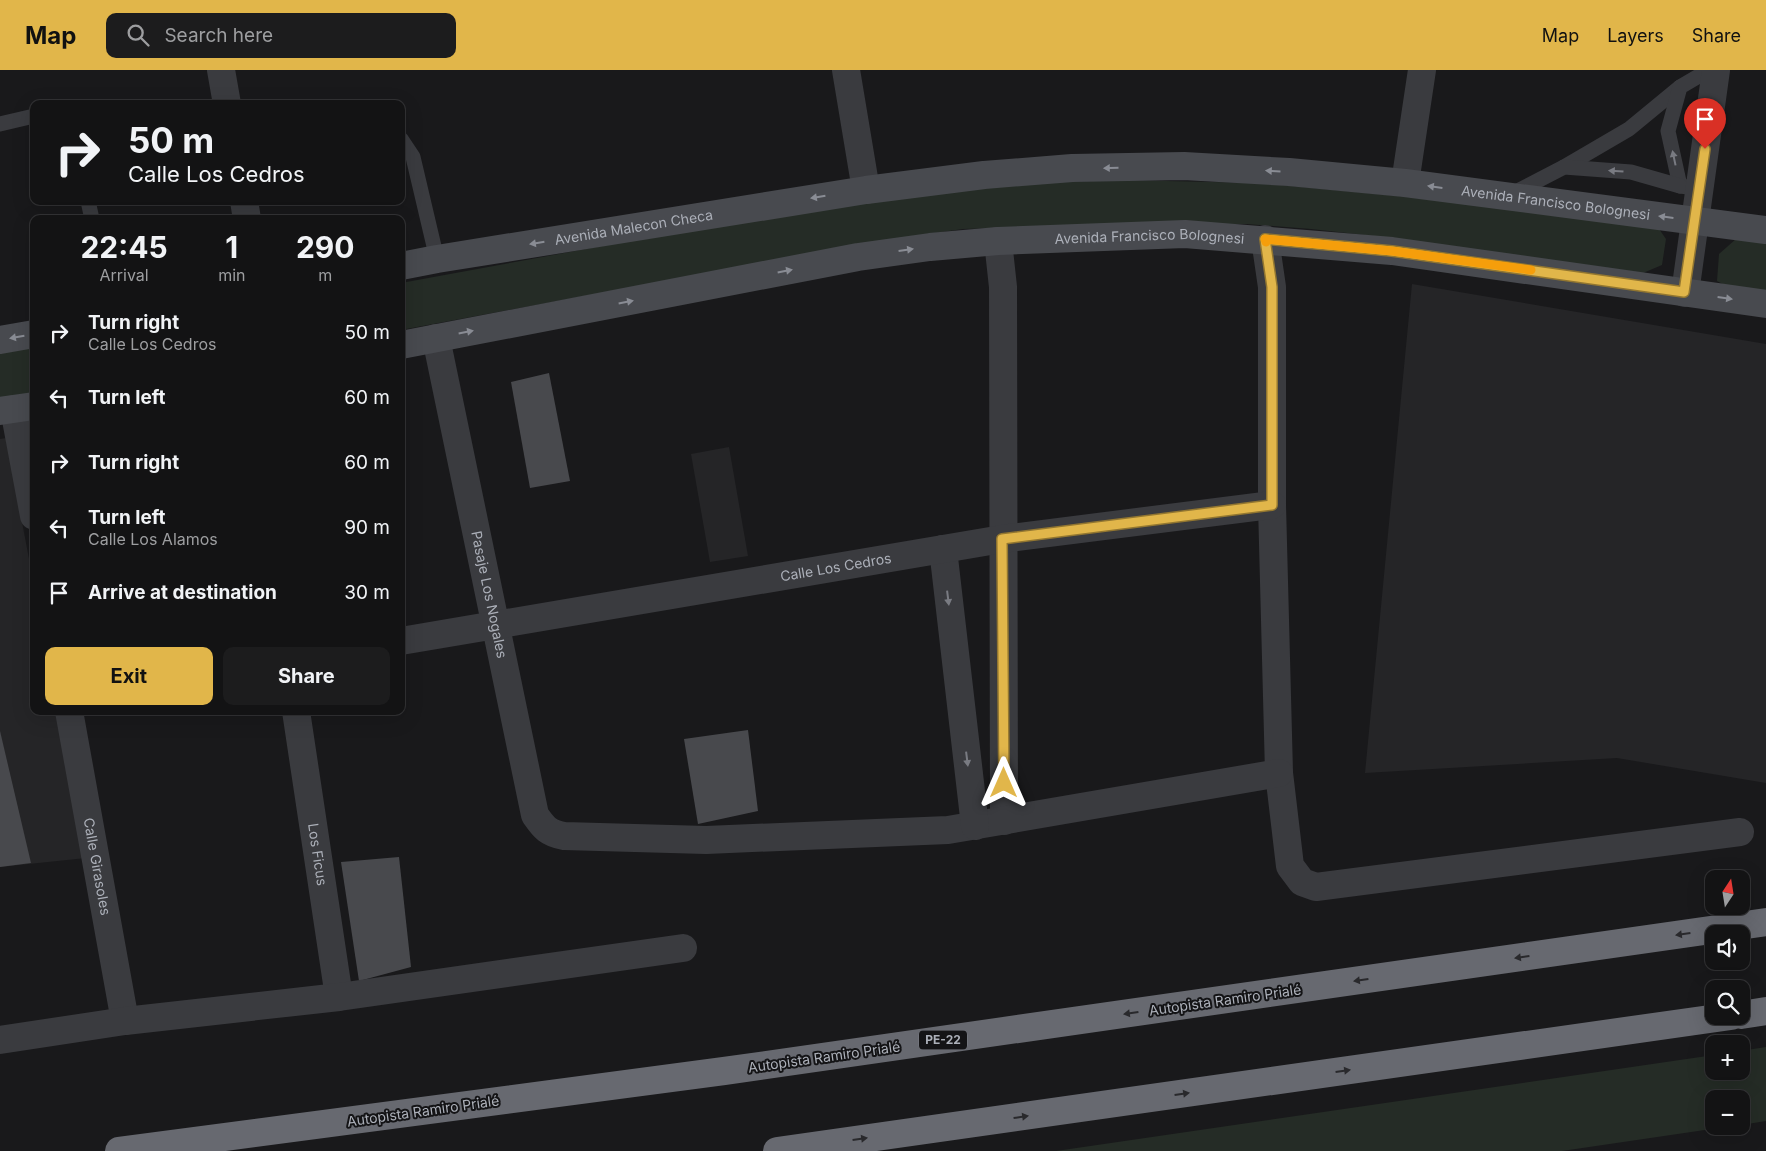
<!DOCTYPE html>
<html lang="en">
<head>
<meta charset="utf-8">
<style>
	:root { --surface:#131314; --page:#1c1c1d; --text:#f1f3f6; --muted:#9d9ea0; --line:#323234; --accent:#e1b64a }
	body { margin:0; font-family:Inter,sans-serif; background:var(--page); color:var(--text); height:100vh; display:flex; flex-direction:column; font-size:19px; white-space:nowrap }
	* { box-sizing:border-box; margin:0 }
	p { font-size:16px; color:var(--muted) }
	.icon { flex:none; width:28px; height:28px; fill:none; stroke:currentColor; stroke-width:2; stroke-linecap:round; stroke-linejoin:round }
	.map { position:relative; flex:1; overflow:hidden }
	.details { position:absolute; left:30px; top:145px; width:375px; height:500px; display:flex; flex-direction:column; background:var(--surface); border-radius:10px; box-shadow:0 5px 20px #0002,0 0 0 1px var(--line) }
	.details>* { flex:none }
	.banner { position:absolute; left:30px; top:30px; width:375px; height:105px; border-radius:10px; box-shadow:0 5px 20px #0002,0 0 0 1px var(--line); background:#131314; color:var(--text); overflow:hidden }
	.needle { width:32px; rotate:12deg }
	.tools { position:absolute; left:1705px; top:800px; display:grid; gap:10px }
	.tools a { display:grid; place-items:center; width:45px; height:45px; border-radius:10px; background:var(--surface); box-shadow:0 5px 20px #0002,0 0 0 1px var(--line); font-size:25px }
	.pin { position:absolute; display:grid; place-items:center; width:42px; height:42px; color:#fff; margin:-51px -21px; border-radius:50% 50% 50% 0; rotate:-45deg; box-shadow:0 0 5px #0007 }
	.pin .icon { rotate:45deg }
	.me { position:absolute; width:55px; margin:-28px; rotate:0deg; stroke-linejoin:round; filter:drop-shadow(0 0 4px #0008) }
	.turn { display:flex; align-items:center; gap:18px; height:105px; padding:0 15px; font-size:22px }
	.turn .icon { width:65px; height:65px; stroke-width:2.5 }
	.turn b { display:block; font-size:35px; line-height:42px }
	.eta { display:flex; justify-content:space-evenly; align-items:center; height:85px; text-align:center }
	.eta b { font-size:30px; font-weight:700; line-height:35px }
	.primary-button { display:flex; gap:10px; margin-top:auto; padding:10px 15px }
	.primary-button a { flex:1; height:58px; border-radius:10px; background:var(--accent); color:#111; font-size:20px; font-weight:700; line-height:58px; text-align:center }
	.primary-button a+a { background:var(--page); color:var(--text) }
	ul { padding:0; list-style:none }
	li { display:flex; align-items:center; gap:15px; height:65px; padding:0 15px }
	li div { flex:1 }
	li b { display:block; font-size:19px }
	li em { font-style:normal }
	header { display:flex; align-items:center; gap:30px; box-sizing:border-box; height:70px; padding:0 25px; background:var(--accent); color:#111 }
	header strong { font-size:24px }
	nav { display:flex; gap:28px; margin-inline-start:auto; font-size:18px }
	.search { width:350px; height:45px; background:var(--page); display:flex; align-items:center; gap:12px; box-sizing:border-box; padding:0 18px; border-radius:10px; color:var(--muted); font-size:19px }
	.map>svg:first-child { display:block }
	.built { fill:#252527 }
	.green { fill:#252c26 }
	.building { fill:#48494d }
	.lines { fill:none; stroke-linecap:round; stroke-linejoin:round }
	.lane { stroke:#3a3b3f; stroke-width:15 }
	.street { stroke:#3a3b3f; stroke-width:28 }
	.secondary { stroke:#484a4f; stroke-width:28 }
	.highway { stroke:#676970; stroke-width:28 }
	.oneway { fill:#797b82 }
	.oneway2 { fill:#898c94 }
	.oneway3 { fill:#29292c }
	.route-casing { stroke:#927630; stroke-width:12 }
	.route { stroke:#e1b64a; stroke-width:9 }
	.slow { stroke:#f59e0b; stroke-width:9 }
	.labels { text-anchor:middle; stroke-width:4; stroke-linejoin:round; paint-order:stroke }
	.shield { fill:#141416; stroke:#7e8188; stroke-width:1 }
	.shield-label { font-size:12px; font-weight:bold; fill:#acb0b9 }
	.street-label { font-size:14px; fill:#acb0b9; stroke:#141416 }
</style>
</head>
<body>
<header>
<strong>Map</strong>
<div class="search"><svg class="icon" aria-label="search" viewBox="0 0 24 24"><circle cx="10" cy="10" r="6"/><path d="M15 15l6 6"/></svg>Search here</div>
<nav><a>Map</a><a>Layers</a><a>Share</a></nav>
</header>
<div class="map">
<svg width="1766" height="1081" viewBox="0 0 1766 1081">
	<rect width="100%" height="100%" fill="#19191b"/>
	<!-- built -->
	<g class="built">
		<path d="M1412 214 1766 274V713L1617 688 1365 703Z"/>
		<path d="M6 368 34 515V641H58L86 788 0 797V369Z"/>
		<path d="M729 377 748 486 710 492 691 384Z"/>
	</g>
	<!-- green -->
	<g class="green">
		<path d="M1120 110 1260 113 1398 126 1657 156 1666 169 1662 195 1643 203 1392 168 1311 159 1247 154H1115L963 159 913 166 752 195 401 260V213L760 147 868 130 1033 113Z"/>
		<path d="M1736 169 1766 173V224L1732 219 1717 211 1719 184Z"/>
		<path d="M34 276V325L0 330V282Z"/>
		<path d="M1766 977V1051L1741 1055V1029H1714V1056H1732L1562 1081H1056L1714 985V1001H1741V981Z"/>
	</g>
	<!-- building -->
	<g class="building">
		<path d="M549 303 570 411 530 418 511 312Z"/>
		<path d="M748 660 758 741 698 754 684 669Z"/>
		<path d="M0 661 31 793 0 797Z"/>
		<path d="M399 787 411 897 359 911 341 792Z"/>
	</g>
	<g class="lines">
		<!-- lane -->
		<g class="lane">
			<path d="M0 54 34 46"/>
			<path d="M401 69 413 87 437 189"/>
			<path d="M1564 97 1629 59 1680 17"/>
			<path d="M1688 117 1680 116 1668 61 1680 17 1709 0"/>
			<path d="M1510 125 1564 97 1631 102 1680 116"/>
			<path d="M88 131 92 149"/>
		</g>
		<!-- street -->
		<g class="street">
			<path d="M221 0 227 34"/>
			<path d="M846 0 866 120"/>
			<path d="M1405 113 1422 0"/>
			<path d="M244 131 247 149"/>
			<path d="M1265 169 1272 217V435L1279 703 1290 796 1302 812 1316 817 1740 762"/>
			<path d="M998 171 1003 217 1004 751"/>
			<path d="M1685 223 1716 0"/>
			<path id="s1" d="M436 268 535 745C544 758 548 763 564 766L706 770 948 760 1279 703"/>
			<path d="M14 339 34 446"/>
			<path d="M943 479 975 756"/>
			<path id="s2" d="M401 571 1002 469 1272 435"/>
			<path id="s3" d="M69 641 125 951"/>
			<path id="s4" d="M296 641 339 927"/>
			<path d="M0 970 125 951 339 927 683 878"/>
		</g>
		<!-- secondary -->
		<g class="secondary">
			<path id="s5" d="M401 196 437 189 866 120 984 105 1072 98 1184 96 1289 102 1405 113 1766 160"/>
			<path d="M0 270 34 264"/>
			<path id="s6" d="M401 275 858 187 930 177 998 171 1185 164 1392 181 1766 234"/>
			<path d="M0 341 34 336"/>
		</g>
		<!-- highway -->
		<g class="highway">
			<path d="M1741 945 1766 941"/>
			<path d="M119 1081 724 1001 1766 852"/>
			<path d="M777 1081 1731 946"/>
		</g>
	</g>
	<!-- one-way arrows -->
	<defs><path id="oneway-solid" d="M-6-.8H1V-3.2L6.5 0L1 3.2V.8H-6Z" transform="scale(1.25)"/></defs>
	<g class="oneway">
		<use href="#oneway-solid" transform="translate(1674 88) rotate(-102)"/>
		<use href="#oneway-solid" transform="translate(1616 101) rotate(-176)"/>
		<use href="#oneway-solid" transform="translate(948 528) rotate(83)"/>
		<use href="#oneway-solid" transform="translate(967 689) rotate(83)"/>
	</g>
	<g class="oneway2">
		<use href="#oneway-solid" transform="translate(1111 98) rotate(179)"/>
		<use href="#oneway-solid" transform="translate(1273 101) rotate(-177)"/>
		<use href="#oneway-solid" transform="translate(1435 117) rotate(-172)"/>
		<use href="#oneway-solid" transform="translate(818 127) rotate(171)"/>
		<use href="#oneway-solid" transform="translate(1666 147) rotate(-173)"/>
		<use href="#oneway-solid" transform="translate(537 173) rotate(171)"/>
		<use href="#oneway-solid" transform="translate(906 180) rotate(-8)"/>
		<use href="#oneway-solid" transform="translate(785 201) rotate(-11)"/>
		<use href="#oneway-solid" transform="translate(1725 228) rotate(8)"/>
		<use href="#oneway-solid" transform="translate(626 232) rotate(-11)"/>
		<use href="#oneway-solid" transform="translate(466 262) rotate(-11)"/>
		<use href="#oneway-solid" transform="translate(17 267) rotate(170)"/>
	</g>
	<g class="oneway3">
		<use href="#oneway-solid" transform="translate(1683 864) rotate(172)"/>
		<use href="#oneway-solid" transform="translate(1522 887) rotate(172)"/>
		<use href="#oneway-solid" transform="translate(1361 910) rotate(172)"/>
		<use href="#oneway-solid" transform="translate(1131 943) rotate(172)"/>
		<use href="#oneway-solid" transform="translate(1343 1001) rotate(-8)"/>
		<use href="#oneway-solid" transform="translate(1182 1024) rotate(-8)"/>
		<use href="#oneway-solid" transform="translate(1021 1047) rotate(-8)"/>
		<use href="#oneway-solid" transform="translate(860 1069) rotate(-8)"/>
	</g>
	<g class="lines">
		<defs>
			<path id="route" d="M1004 713 1002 469 1272 435V217L1265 169 1392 181 1684 222 1705 79"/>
		</defs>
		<!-- route casing -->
		<use href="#route" class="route-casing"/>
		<!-- route -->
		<use href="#route" class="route"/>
		<!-- slow -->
		<path class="slow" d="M1266 172 1265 169 1392 181 1531 200"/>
	</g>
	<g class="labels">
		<!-- shield labels -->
		<rect class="shield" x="919" y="960.5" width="48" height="19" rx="4"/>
		<g class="shield-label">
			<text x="943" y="974">PE-22</text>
		</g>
		<!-- street labels -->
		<g class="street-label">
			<text dy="5" stroke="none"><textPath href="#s5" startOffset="1164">Avenida Francisco Bolognesi</textPath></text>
			<text dy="5" stroke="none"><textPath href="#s5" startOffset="236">Avenida Malecon Checa</textPath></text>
			<text dy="5" stroke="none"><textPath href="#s6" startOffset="758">Avenida Francisco Bolognesi</textPath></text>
			<text dy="5" stroke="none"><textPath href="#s2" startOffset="441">Calle Los Cedros</textPath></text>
			<text dy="5" stroke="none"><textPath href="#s1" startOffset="262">Pasaje Los Nogales</textPath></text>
			<text dy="5" stroke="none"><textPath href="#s4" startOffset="145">Los Ficus</textPath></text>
			<text dy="5" stroke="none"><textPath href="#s3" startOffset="158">Calle Girasoles</textPath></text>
			<text transform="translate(1225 930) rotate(-8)" y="5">Autopista Ramiro Prialé</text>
			<text transform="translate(824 987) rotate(-8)" y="5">Autopista Ramiro Prialé</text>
			<text transform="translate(423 1041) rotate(-8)" y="5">Autopista Ramiro Prialé</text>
		</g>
	</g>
</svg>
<div class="tools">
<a><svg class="needle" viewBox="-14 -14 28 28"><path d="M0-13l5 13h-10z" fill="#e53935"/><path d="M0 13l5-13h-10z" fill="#9d9ea0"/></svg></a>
<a><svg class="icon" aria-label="sound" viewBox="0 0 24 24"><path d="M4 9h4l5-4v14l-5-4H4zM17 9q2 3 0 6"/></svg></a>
<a><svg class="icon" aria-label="search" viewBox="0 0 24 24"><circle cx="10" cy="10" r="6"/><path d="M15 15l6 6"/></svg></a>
<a>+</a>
<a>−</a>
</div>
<div class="pin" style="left:1705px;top:79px;background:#d93025"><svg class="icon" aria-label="arrive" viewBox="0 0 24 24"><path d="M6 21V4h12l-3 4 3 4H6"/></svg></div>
<svg class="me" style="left:1004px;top:713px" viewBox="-20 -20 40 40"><path d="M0-17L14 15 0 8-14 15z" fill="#e1b64a" stroke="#fff" stroke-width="4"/></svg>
<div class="banner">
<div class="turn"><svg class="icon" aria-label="right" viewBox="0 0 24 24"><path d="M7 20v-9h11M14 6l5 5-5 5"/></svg><div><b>50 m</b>Calle Los Cedros</div></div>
</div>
<section class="details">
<div class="eta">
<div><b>22:45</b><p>Arrival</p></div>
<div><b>1</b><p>min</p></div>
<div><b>290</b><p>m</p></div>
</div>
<ul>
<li><svg class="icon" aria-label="right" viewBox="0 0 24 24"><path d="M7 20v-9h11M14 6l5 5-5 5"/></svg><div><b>Turn right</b><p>Calle Los Cedros</p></div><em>50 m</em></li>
<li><svg class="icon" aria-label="left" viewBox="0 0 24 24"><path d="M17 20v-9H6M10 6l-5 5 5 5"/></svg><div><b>Turn left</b></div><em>60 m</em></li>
<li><svg class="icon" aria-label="right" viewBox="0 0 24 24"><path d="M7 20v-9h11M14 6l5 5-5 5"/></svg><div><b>Turn right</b></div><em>60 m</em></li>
<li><svg class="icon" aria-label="left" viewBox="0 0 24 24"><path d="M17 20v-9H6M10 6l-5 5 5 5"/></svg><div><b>Turn left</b><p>Calle Los Alamos</p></div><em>90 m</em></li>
<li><svg class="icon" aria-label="arrive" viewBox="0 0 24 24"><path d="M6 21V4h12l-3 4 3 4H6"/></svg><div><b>Arrive at destination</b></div><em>30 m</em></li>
</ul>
<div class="primary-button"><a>Exit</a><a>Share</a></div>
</section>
</div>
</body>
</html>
